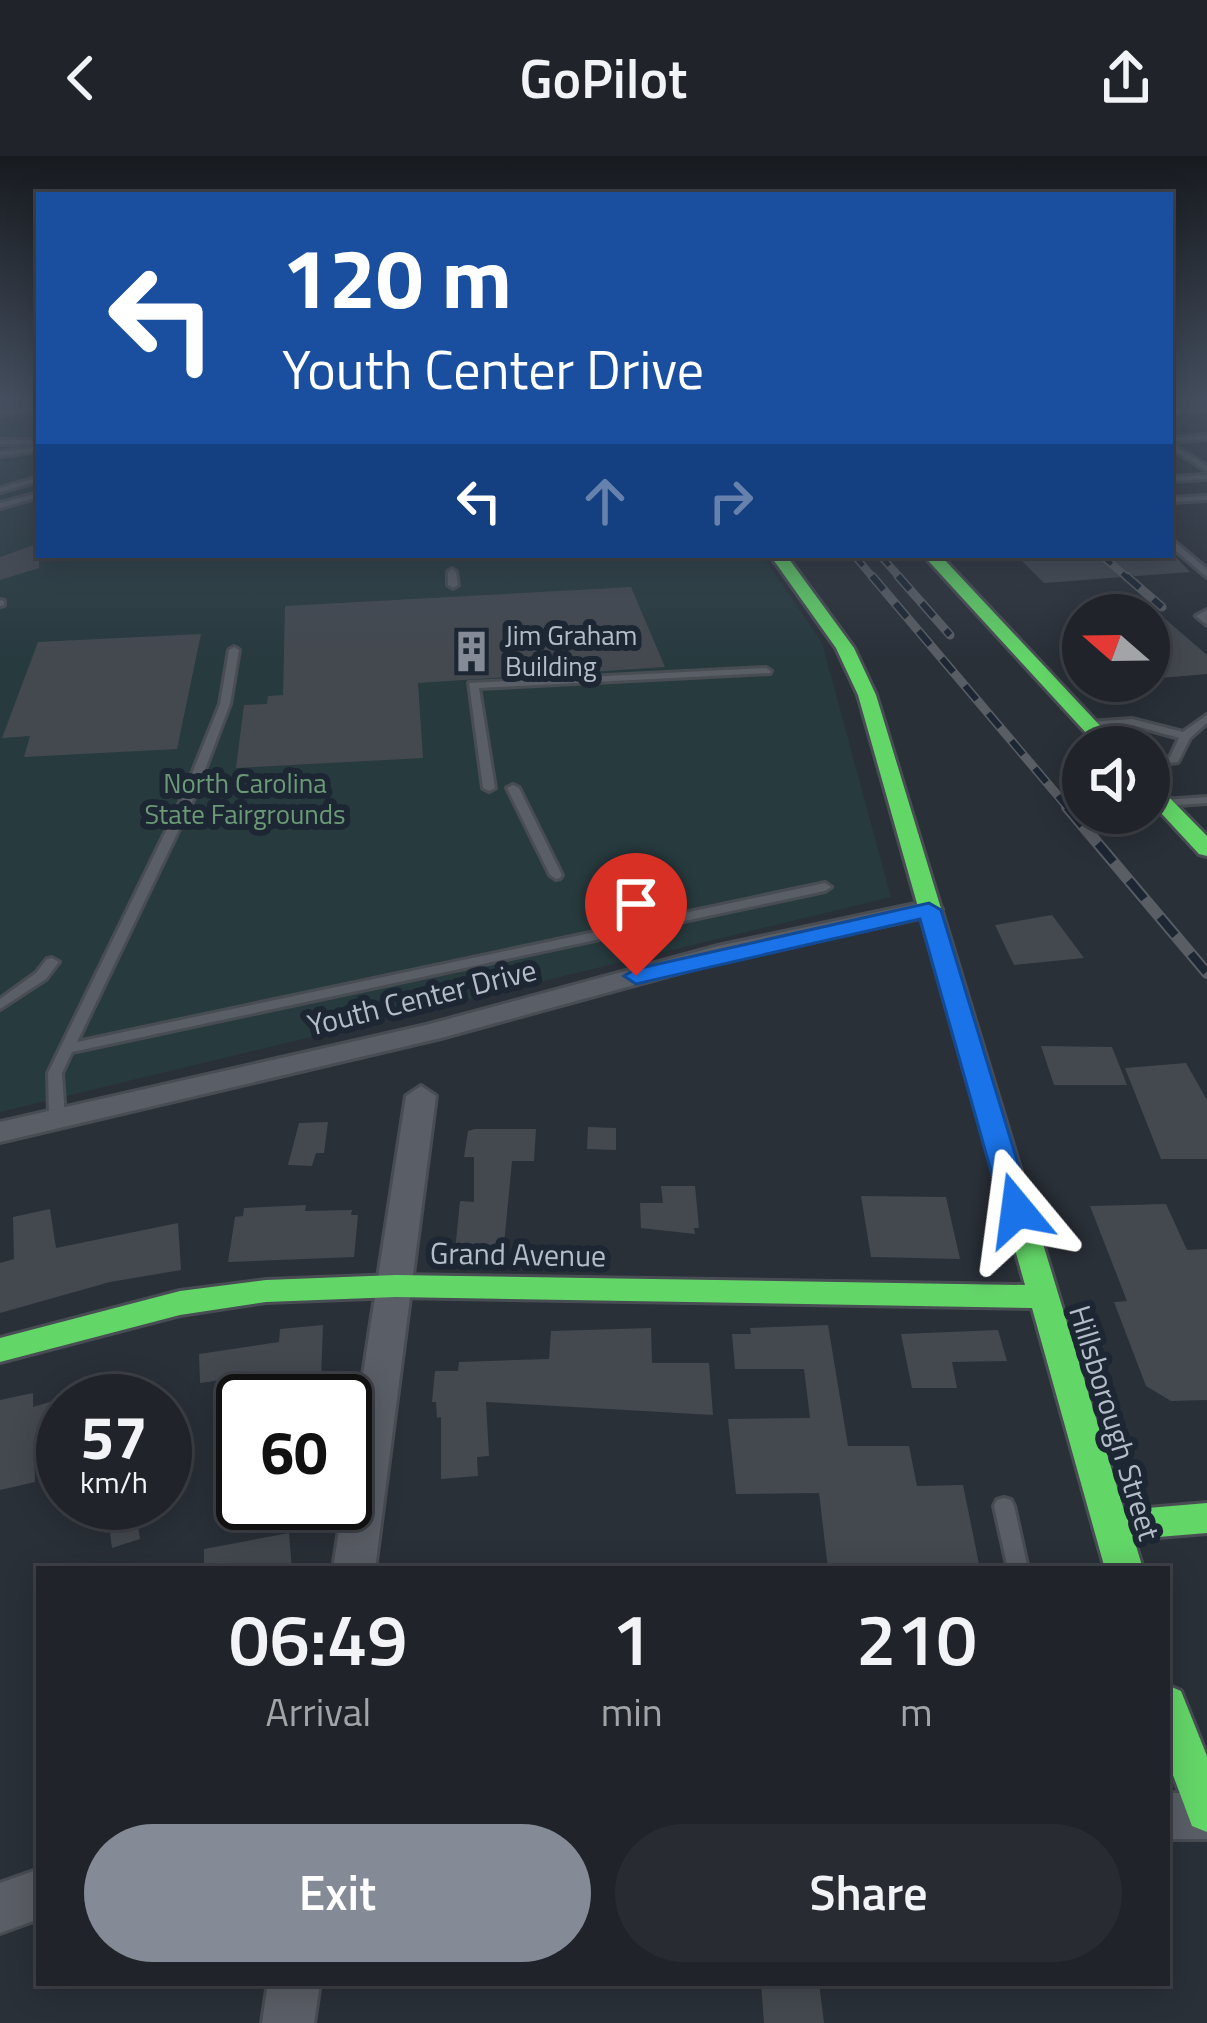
<!DOCTYPE html>
<html lang="en">
<head>
<meta charset="utf-8">
<style>
	:root { --surface:#20242a; --page:#282c32; --text:#f1f3f6; --muted:#a2a4a8; --line:#3d4147; --accent:#848b96 }
	body { margin:0; font-family:"Titillium Web",sans-serif; background:var(--page); color:var(--text); height:100vh; display:flex; flex-direction:column; font-size:45px; white-space:nowrap }
	* { box-sizing:border-box; margin:0 }
	p { font-size:39px; color:var(--muted) }
	.icon { flex:none; width:66px; height:66px; fill:none; stroke:currentColor; stroke-width:2; stroke-linecap:round; stroke-linejoin:round }
	.map { position:relative; flex:1; overflow:hidden }
	.side { position:absolute; left:36px; top:1410px; width:1134px; height:420px; display:flex; flex-direction:column; background:var(--surface); border-radius:0px; box-shadow:0 6px 30px #0003,0 0 0 3px var(--line) }
	.side>* { flex:none }
	.guide { position:absolute; left:36px; top:36px; width:1137px; height:366px; border-radius:0px; box-shadow:0 6px 30px #0003,0 0 0 3px var(--line); background:#1a4fa0; color:#fff; overflow:hidden }
	.needle { width:78px; rotate:290deg }
	.controls { position:absolute; left:1062px; top:438px; display:grid; gap:24px }
	.controls a { display:grid; place-items:center; width:108px; height:108px; border-radius:50%; background:var(--surface); box-shadow:0 6px 30px #0003,0 0 0 3px var(--line); font-size:60px }
	.speed { position:absolute; left:36px; top:1218px; display:flex; gap:24px; font-size:60px; font-weight:700; text-align:center }
	.speed>* { display:grid; place-content:center; width:156px; height:156px; border-radius:50%; background:var(--surface); box-shadow:0 6px 30px #0003,0 0 0 3px var(--line); line-height:1 }
	.speed small { font-size:30px; font-weight:400 }
	.speed .limit { border:6px solid #111; border-radius:18px; background:#fff; color:#111 }
	.pin { position:absolute; display:grid; place-items:center; width:102px; height:102px; color:#fff; margin:-123px -51px; border-radius:50% 50% 50% 0; rotate:-45deg; box-shadow:0 0 12px #0007 }
	.pin .icon { rotate:45deg }
	.me { position:absolute; width:132px; margin:-66px; rotate:344deg; stroke-linejoin:round; filter:drop-shadow(0 0 9px #0008) }
	.turn { display:flex; align-items:center; gap:42px; height:252px; padding:0 48px; font-size:54px }
	.turn .icon { width:156px; height:156px; stroke-width:2.5 }
	.turn b { display:block; font-size:84px; line-height:102px }
	.lanes { display:flex; align-items:center; height:114px; padding:0 48px; background:#0003; justify-content:center; gap:60px; direction:ltr }
	.lanes .off { opacity:.35 }
	.eta { display:flex; justify-content:space-evenly; align-items:center; height:204px; text-align:center }
	.eta b { font-size:72px; font-weight:600; line-height:84px }
	.action { display:flex; gap:24px; margin-top:auto; padding:24px 48px }
	.action a { flex:1; height:138px; border-radius:72px; background:var(--accent); color:#fff; font-size:48px; font-weight:600; line-height:138px; text-align:center }
	.action a+a { background:var(--page); color:var(--text) }
	header { display:flex; justify-content:space-between; align-items:center; height:156px; padding:0 48px; background:var(--surface); font-size:54px; font-weight:600 }
	.map>svg:first-child { display:block }
	.green { fill:#273a3e }
	.building { fill:#444950 }
	.lines { fill:none; stroke-linecap:round; stroke-linejoin:round }
	.lane-casing { stroke:#484c53; stroke-width:6 }
	.street-casing { stroke:#484c53; stroke-width:6 }
	.fast-casing { stroke:#484c53; stroke-width:6 }
	.lane { fill:#5a5e66; fill-rule:evenodd }
	.street { fill:#5a5e66; fill-rule:evenodd }
	.fast { fill:#63d668; fill-rule:evenodd }
	.rail-far2-casing { stroke:#595d64; stroke-width:8 }
	.rail-far1-casing { stroke:#595d64; stroke-width:9 }
	.rail-casing { stroke:#595d64; stroke-width:12 }
	.rail-far2 { stroke:#1d2633; stroke-width:4.5; stroke-dasharray:14; stroke-linecap:butt }
	.rail-far1 { stroke:#1d2633; stroke-width:6; stroke-dasharray:18; stroke-linecap:butt }
	.rail { stroke:#1d2633; stroke-width:8; stroke-dasharray:24; stroke-linecap:butt }
	.route { fill:#1a73e8; stroke:#114b97; stroke-width:3 }
	.labels { text-anchor:middle; stroke-width:12; stroke-linejoin:round; paint-order:stroke }
	.far-poi-label { font-size:27px; fill:#b4bcc9; stroke:#1d2633; text-anchor:start }
	.far-park-label { font-size:27px; fill:#6b9a76; stroke:#1d2633 }
	.street-label { font-size:30px; fill:#b4bcc9; stroke:#1d2633 }
</style>
</head>
<body>
<header><svg class="icon" aria-label="back" viewBox="0 0 24 24"><path d="M15 5l-7 7 7 7"/></svg>GoPilot<svg class="icon" aria-label="share" viewBox="0 0 24 24"><path d="M12 15V3M7 8l5-5 5 5M5 13v7h14v-7"/></svg></header>
<div class="map">
<svg width="1207" height="1867" viewBox="0 0 1207 1867">
	<rect width="100%" height="100%" fill="#2a3038"/>
	<!-- green -->
	<path class="green" d="M0 245H39V399H762L822 487 891 741 0 956Z"/>
	<!-- building -->
	<g class="building">
		<path d="M39 387V412L0 424V401Z"/>
		<path d="M1016 399H1174L1190 416 1044 427Z"/>
		<path d="M631 431 665 511 418 527 423 602 236 612 244 549 267 548 268 540 283 539 285 450Z"/>
		<path d="M1149 449 1207 499V518L1149 523Z"/>
		<path d="M201 478 177 593 24 601 30 580 2 582 38 486Z"/>
		<path d="M1052 759 1084 802 1014 809 995 769Z"/>
		<path d="M1041 890 1112 891 1127 929H1054Z"/>
		<path d="M1186 907 1207 944V1003H1161L1125 912Z"/>
		<path d="M328 966 324 997H316L312 1010 288 1009 299 967Z"/>
		<path d="M588 971 616 972V994L587 993Z"/>
		<path d="M475 973H536L534 1005H512L503 1099H460L455 1095 460 1045 474 1046V1001H464L468 975Z"/>
		<path d="M661 1030H695L699 1072H694L695 1078 641 1072 640 1047H663Z"/>
		<path d="M861 1040 946 1041 960 1103 871 1101Z"/>
		<path d="M1166 1048 1187 1094 1207 1093V1244L1171 1245 1146 1230 1114 1146 1127 1145 1090 1050Z"/>
		<path d="M306 1049 305 1055 352 1054 351 1059H358L354 1101 228 1106 235 1061 243 1060 244 1052Z"/>
		<path d="M50 1053 56 1092 178 1067 181 1114 110 1126 0 1157V1107L14 1103 13 1061Z"/>
		<path d="M323 1169 321 1224 276 1228 277 1216 200 1227 199 1198 279 1186 280 1173Z"/>
		<path d="M828 1169 848 1290H909L917 1330 963 1329 980 1413H828L819 1337 736 1338 728 1263 810 1262 804 1213H735L732 1178H751L750 1172Z"/>
		<path d="M651 1172 652 1207H709L713 1259 486 1246 489 1300 477 1301 478 1320 441 1323V1261L437 1262 436 1246H432L435 1215H458L459 1206 549 1203 551 1175Z"/>
		<path d="M998 1174 1007 1205 952 1206 957 1232H912L901 1178Z"/>
		<path d="M33 1237V1251L63 1242V1287L34 1295 35 1326 0 1334V1244Z"/>
		<path d="M106 1347H134L140 1383 112 1392Z"/>
		<path d="M289 1377 292 1413H204V1393Z"/>
		<path d="M761 1827H819L824 1867H764Z"/>
	</g>
	<g class="lines">
		<defs>
			<g id="lane">
				<path d="M39 251V255L0 259V255Z"/>
				<path d="M1207 251V255L1170 257V253Z"/>
				<path d="M1207 279V283L1170 286V282Z"/>
				<path d="M0 284H30L34 286 30 288H0Z"/>
				<path d="M1170 287 1207 310V315L1170 292Z"/>
				<path d="M39 291V295L0 300V296Z"/>
				<path d="M1207 319V323L1170 325V321Z"/>
				<path d="M39 321V325L0 336V332Z"/>
				<path d="M39 337V341L0 352V347Z"/>
				<path d="M1207 340V344L1170 346V342Z"/>
				<path d="M1170 382 1207 413V421L1170 390Z"/>
				<path d="M452 413 456 416 458 429 453 432 448 429V416Z"/>
				<path d="M0 444 4 445V449L0 450Z"/>
				<path d="M1207 454V469L1196 460Z"/>
				<path d="M234 491 239 494 230 548 195 640 77 886 825 727 831 731 825 735 72 896 62 917 65 962 57 967 52 965 49 962 48 917 183 640 220 548 229 494Z"/>
				<path d="M766 512 771 515 770 517 479 532 495 632 489 635 483 632 469 527Z"/>
				<path d="M1207 559V567L1190 582 1178 606 1149 610V604L1170 601 1179 582 1132 569 1089 572 1084 569 1089 566 1132 563 1183 576Z"/>
				<path d="M513 629 519 632 562 719 560 722 556 723 550 719 507 632Z"/>
				<path d="M1207 641V647L1163 650 1157 647 1163 644Z"/>
				<path d="M52 802 59 806 46 823 0 853V843L36 817 47 803Z"/>
				<path d="M1004 1342 1011 1344 1014 1350 1028 1413H1008L994 1350 997 1344Z"/>
			</g>
			<g id="street">
				<path d="M929 745 938 748 942 753 938 758 722 805 441 882 0 986V966L426 869 718 790Z"/>
				<path d="M421 930 436 940 375 1413H333L406 940Z"/>
				<rect x="1167" y="1637" width="40" height="46"/>
				<path d="M39 1713V1763L0 1777V1727Z"/>
				<path d="M268 1827H320L314 1867H262Z"/>
			</g>
			<g id="fast">
				<path d="M770 399H786L854 492 876 539 1124 1354 1207 1347V1377L1134 1383 1143 1413H1105L1032 1152 396 1141 266 1146 180 1159 0 1206V1182L180 1135 266 1124 396 1119 1025 1129 858 539 836 492Z"/>
				<path d="M923 399H940L1120 591H1099Z"/>
				<path d="M1149 626 1156 628 1207 680V700L1199 698 1149 644Z"/>
				<path d="M1167 1529 1181 1535 1207 1600V1676L1192 1670 1167 1603Z"/>
			</g>
		</defs>
		<!-- lane casing -->
		<use href="#lane" class="lane-casing"/>
		<!-- street casing -->
		<use href="#street" class="street-casing"/>
		<!-- fast casing -->
		<use href="#fast" class="fast-casing"/>
		<!-- lane -->
		<use href="#lane" class="lane"/>
		<!-- street -->
		<use href="#street" class="street"/>
		<!-- fast -->
		<use href="#fast" class="fast"/>
		<defs>
			<g id="rail-far2">
				<path d="M854 399 874 423"/>
				<path d="M880 399 901 423"/>
				<path d="M1101 399 1129 423"/>
			</g>
			<g id="rail-far1">
				<path d="M872 420 1070 654"/>
				<path d="M898 420 950 479"/>
				<path d="M1126 420 1162 451"/>
			</g>
			<path id="rail" d="M1067 651 1207 817"/>
		</defs>
		<!-- rail-far2 casing -->
		<use href="#rail-far2" class="rail-far2-casing"/>
		<!-- rail-far1 casing -->
		<use href="#rail-far1" class="rail-far1-casing"/>
		<!-- rail casing -->
		<use href="#rail" class="rail-casing"/>
		<!-- rail-far2 -->
		<use href="#rail-far2" class="rail-far2"/>
		<!-- rail-far1 -->
		<use href="#rail-far1" class="rail-far1"/>
		<!-- rail -->
		<use href="#rail" class="rail"/>
	</g>
	<!-- sky -->
	<linearGradient id="sky" x2="0" y2="1"><stop stop-color="#171a1f"/><stop offset="0.48" stop-color="#444e5e"/><stop offset="1" stop-color="#444e5e" stop-opacity="0"/></linearGradient>
	<rect width="1207" height="506" fill="url(#sky)"/>
	<!-- route -->
	<path class="route" d="M929 747 941 754 1032 1054 1027 1061H1006L1002 1054 920 763 636 828 624 820 636 813Z"/>
	<!-- icons -->
	<defs>
		<symbol id="building-bare" viewBox="-9 -9 18 18"><path d="M-4-6H4V6H1V3H-1V6H-4ZM-2.5-4.3h1.7v1.8h-1.7ZM.8-4.3h1.7v1.8H.8ZM-2.5-1h1.7V.8h-1.7ZM.8-1h1.7V.8H.8Z" fill="#848b96" stroke="#1d2633" stroke-width="2.5" paint-order="stroke"/></symbol>
	</defs>
	<g fill-rule="evenodd">
		<use href="#building-bare" x="442" y="466" width="59" height="59"/>
	</g>
	<g class="labels">
		<!-- far-poi labels -->
		<g class="far-poi-label">
			<text x="505" y="489">Jim Graham<tspan x="505" dy="31">Building</tspan></text>
		</g>
		<!-- far-park labels -->
		<g class="far-park-label">
			<text x="245" y="637">North Carolina<tspan x="245" dy="31">State Fairgrounds</tspan></text>
		</g>
		<!-- street labels -->
		<g class="street-label">
			<text transform="translate(422 842) rotate(-14)" y="10">Youth Center Drive</text>
			<text transform="translate(518 1099) rotate(1)" y="10">Grand Avenue</text>
			<text transform="translate(1114 1267) rotate(73)" y="10">Hillsborough Street</text>
		</g>
	</g>
</svg>
<div class="controls">
<a><svg class="needle" viewBox="-14 -14 28 28"><path d="M0-13l5 13h-10z" fill="#e53935"/><path d="M0 13l5-13h-10z" fill="#a2a4a8"/></svg></a>
<a><svg class="icon" aria-label="sound" viewBox="0 0 24 24"><path d="M4 9h4l5-4v14l-5-4H4zM17 9q2 3 0 6"/></svg></a>
</div>
<div class="speed"><div>57<small>km/h</small></div><div class="limit">60</div></div>
<div class="pin" style="left:636px;top:820px;background:#d93025"><svg class="icon" aria-label="arrive" viewBox="0 0 24 24"><path d="M6 21V4h12l-3 4 3 4H6"/></svg></div>
<svg class="me" style="left:1017px;top:1054px" viewBox="-20 -20 40 40"><path d="M0-17L14 15 0 8-14 15z" fill="#1a73e8" stroke="#fff" stroke-width="4"/></svg>
<div class="guide">
<div class="turn"><svg class="icon" aria-label="left" viewBox="0 0 24 24"><path d="M17 20v-9H6M10 6l-5 5 5 5"/></svg><div><b>120 m</b>Youth Center Drive</div></div>
<div class="lanes"><svg class="icon" aria-label="left" viewBox="0 0 24 24"><path d="M17 20v-9H6M10 6l-5 5 5 5"/></svg><svg class="icon off" aria-label="ahead" viewBox="0 0 24 24"><path d="M12 20V5M6 11l6-6 6 6"/></svg><svg class="icon off" aria-label="right" viewBox="0 0 24 24"><path d="M7 20v-9h11M14 6l5 5-5 5"/></svg></div>
</div>
<section class="side">
<div class="eta">
<div><b>06:49</b><p>Arrival</p></div>
<div><b>1</b><p>min</p></div>
<div><b>210</b><p>m</p></div>
</div>
<div class="action"><a>Exit</a><a>Share</a></div>
</section>
</div>
</body>
</html>
